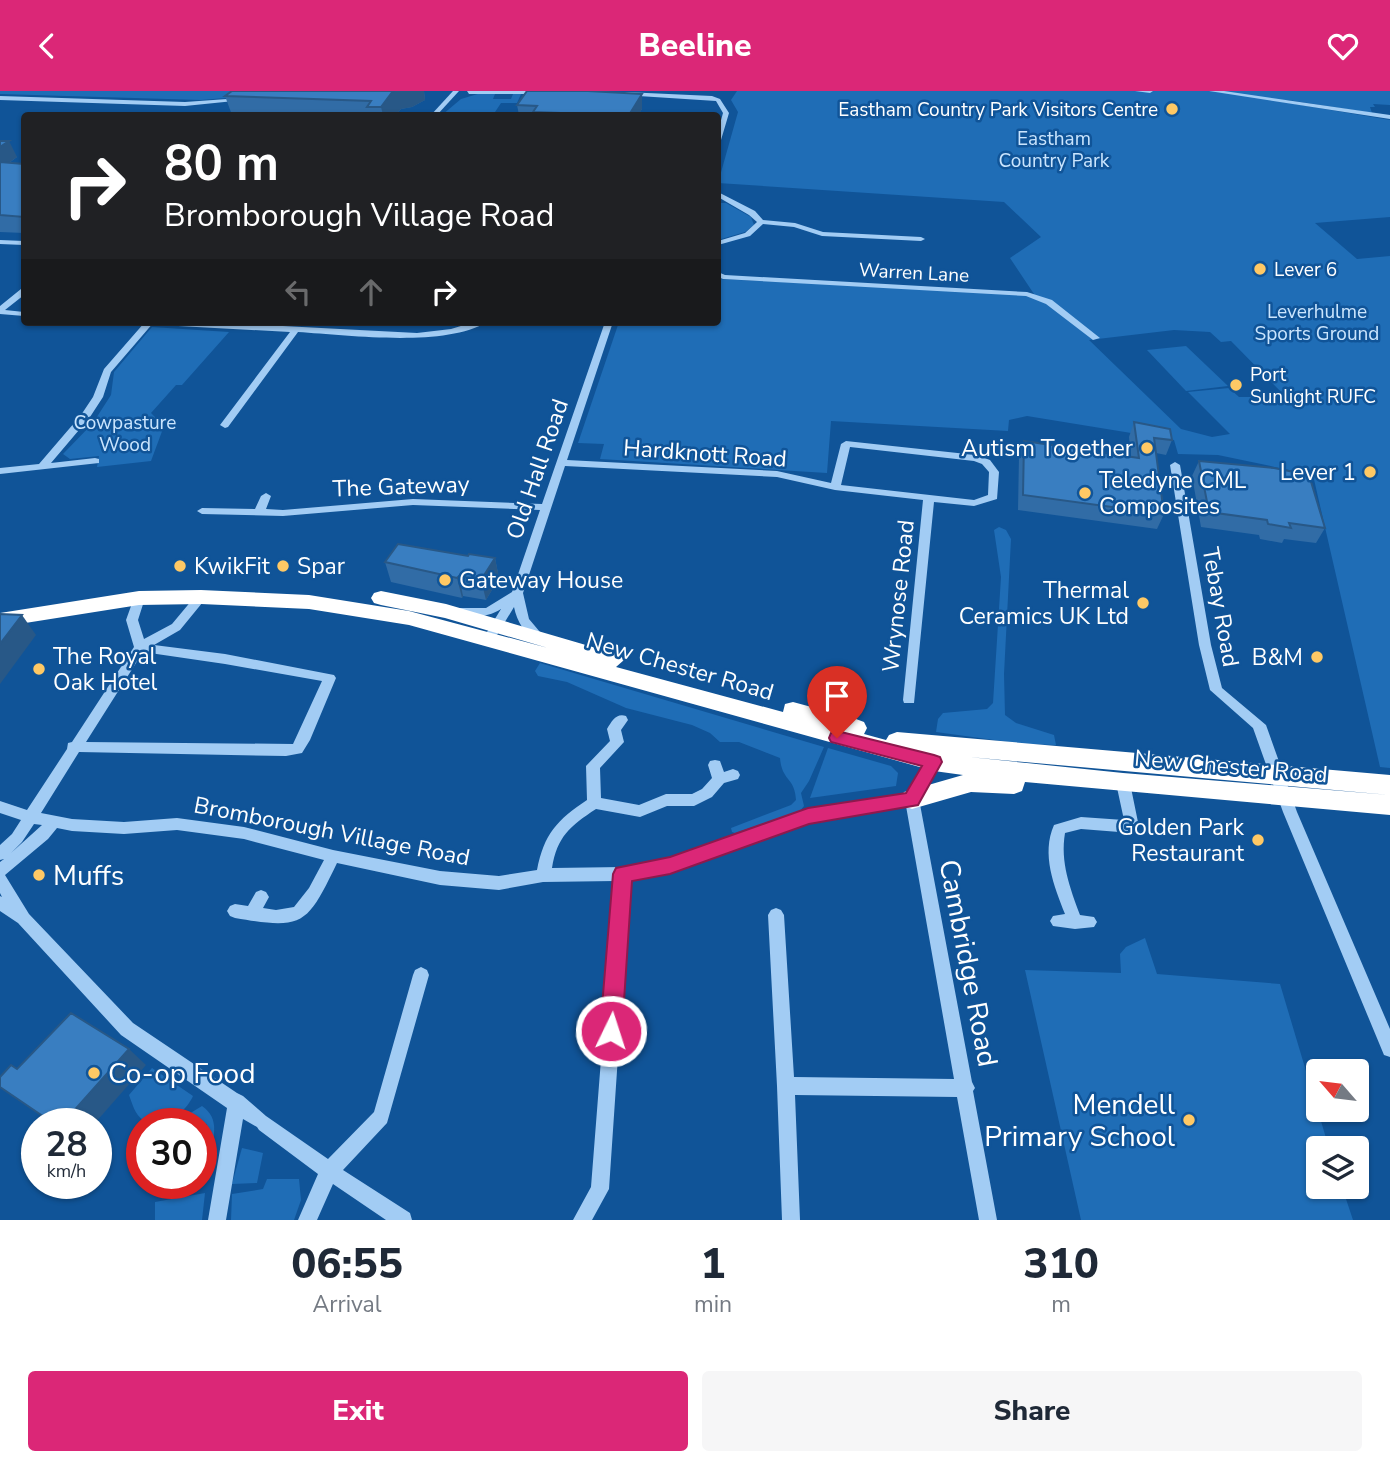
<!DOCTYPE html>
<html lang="en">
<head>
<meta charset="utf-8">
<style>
	:root { --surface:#fff; --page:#f6f6f7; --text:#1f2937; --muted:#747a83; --accent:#db2777 }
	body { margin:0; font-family:"Nunito Sans",sans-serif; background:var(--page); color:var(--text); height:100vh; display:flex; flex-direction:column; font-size:26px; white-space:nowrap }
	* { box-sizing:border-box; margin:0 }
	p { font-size:23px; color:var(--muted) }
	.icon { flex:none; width:38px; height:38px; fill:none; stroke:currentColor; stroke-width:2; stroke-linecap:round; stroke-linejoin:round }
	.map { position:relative; height:1129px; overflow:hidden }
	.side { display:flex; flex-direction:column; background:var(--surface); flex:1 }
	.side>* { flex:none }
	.guide { position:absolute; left:21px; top:21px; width:700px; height:214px; border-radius:7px; box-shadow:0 2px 5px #0004; background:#202124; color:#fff; overflow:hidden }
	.needle { width:46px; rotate:298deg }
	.buttons { position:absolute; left:1306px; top:968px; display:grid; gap:14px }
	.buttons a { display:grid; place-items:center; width:63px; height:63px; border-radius:7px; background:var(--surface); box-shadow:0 2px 5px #0004; font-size:35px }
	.speed { position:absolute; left:21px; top:1017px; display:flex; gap:14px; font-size:35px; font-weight:700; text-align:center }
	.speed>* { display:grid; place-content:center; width:91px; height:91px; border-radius:50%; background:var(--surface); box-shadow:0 2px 5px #0004; line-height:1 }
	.speed small { font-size:18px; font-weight:400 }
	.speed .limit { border:10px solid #d22; background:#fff; color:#111 }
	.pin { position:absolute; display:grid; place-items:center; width:60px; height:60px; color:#fff; margin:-72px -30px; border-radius:50% 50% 50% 0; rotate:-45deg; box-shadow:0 0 7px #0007 }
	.pin .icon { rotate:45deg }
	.me { position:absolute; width:77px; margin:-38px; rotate:4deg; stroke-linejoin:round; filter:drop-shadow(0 0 5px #0008) }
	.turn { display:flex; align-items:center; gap:24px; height:147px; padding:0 28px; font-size:32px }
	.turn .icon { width:91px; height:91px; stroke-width:2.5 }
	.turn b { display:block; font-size:49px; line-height:60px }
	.lanes { display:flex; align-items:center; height:66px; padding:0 28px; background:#0003; justify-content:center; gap:35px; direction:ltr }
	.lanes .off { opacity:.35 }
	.eta { display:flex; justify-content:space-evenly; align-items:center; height:119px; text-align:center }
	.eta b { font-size:42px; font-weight:800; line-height:49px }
	.cta { display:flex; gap:14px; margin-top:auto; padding:14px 28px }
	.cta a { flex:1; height:80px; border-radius:7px; background:var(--accent); color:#fff; font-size:28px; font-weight:800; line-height:80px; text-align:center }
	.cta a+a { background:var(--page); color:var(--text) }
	header { display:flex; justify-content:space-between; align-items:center; height:91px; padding:0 28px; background:var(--accent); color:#fff; font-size:32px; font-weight:800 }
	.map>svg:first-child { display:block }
	.green { fill:#1f6db6; fill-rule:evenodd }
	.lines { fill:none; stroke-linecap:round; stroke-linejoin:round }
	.minor { fill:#a2ccf4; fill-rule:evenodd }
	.highway { fill:#fff; fill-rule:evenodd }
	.wall { fill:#316ca6 }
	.shaded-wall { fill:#285887 }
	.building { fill:#397ec1; stroke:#285887; stroke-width:2 }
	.route { fill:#db2777; stroke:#8e194d; stroke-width:2 }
	.poi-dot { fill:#ffc965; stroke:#105498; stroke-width:2.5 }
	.labels { text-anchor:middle; stroke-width:5; stroke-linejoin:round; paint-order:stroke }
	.far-poi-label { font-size:19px; fill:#fff; stroke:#105498; text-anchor:start }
	.far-park-label { font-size:19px; fill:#cae5fe; stroke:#105498 }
	.far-street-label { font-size:19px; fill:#fff; stroke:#105498 }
	.poi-label { font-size:23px; fill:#fff; stroke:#105498; text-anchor:end }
	.street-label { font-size:23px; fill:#fff; stroke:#105498 }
	.near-poi-label { font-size:28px; fill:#fff; stroke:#105498; text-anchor:start }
	.near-street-label { font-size:28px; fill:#fff; stroke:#105498 }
</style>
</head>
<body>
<header><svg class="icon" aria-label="back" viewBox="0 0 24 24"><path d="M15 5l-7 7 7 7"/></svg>Beeline<svg class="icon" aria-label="heart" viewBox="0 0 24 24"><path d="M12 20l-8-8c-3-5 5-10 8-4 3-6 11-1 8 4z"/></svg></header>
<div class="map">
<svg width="1390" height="1129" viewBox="0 0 1390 1129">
	<rect width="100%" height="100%" fill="#105498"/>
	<!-- green -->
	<g class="green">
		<path d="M0 0H310L201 9 0 3Z"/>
		<path d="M737 0H1390V14L1373 13 1375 16H1370L1372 22 1288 9H1271L1390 29V126L1315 132 1357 168 1390 165V677L1380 676 1313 384 1218 364 1178 363 1174 349 1027 325 1009 329 1008 340 831 330 827 382 600 368 604 353 578 352 619 231H718V188L1034 203 1010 167 1041 146 1004 111 718 92 738 21 731 9ZM1174 239 1210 241 1221 251 1231 250 1286 306H1239L1229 297 1188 301 1230 343 1212 346 1181 338 1089 249Z"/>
		<path d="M481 2 495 3 493 8H511L513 3H521L517 12H501L493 24H442L461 8Z"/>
		<path d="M718 112H726L751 126 754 134 745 141 718 149Z"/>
		<path d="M152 236 229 241 182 294H176L151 322 164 335 151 370 97 376 99 365 70 368 63 363 93 332 111 304 114 281Z"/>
		<path d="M1186 255 1228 295 1186 300 1147 259Z"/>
		<path d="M999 436 1006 439 1011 448 1004 583 1005 624 1016 632 1054 644 1056 654 1023 653 936 641 938 628 943 622 987 618 993 612 1001 486 994 439Z"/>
		<path d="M540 572 824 656 809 690 801 702 804 715 800 720 735 742 732 741 731 737 791 714 796 709C795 686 782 691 780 667L739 651H720L710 642 692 634 626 617 567 591 538 585 535 580Z"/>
		<path d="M828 657 891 675 898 682 896 695 810 707Z"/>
		<path d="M1145 847 1157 883 1280 893 1329 1057H1318V1096H1342L1353 1129H1081L1025 879 1121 882 1120 863 1126 856Z"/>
		<path d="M152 977 193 1005C186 1021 162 1041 143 1029 135 1024 132 1012 129 1004Z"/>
		<path d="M202 1015C221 1028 213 1047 210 1068L201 1070 207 1033 174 1032Z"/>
		<path d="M242 1057 263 1062 257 1092 232 1093Z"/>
		<path d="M267 1088H299L301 1109 294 1129H231L232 1103 263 1098Z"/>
		<path d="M205 1102 202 1129H155V1111Z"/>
	</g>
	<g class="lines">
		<!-- minor -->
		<g class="minor">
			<path d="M453 0H459L437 24H431Z"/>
			<path d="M467 0H542L543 1 540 3H469Z"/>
			<path d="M1135 0H1153L1150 2Z"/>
			<path d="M1209 0H1224L1390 24V28Z"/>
			<path d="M625 1 712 5 720 8 729 22 721 49 718 51V40L723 22 716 10 623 4Z"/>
			<path d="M0 5 185 11 241 7 244 9 185 15 0 9Z"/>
			<path d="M718 101 755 120 763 129 795 132 823 141 921 146 925 148 921 150 822 145 794 136 763 133 750 145 718 154V150L745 142 757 131 749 124 718 106Z"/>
			<path d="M0 149 24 150V154L0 153Z"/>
			<path d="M718 181 725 184 1027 201 1052 209 1100 247 1093 249 1046 213 1026 205 723 188 718 186Z"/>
			<path d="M21 198H24V204L5 219 24 221V225L0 223V215Z"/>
			<path d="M145 231H154L111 281 103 306 90 326 51 372 95 367 99 368V372L0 383V377L39 373 81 324 93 306 104 278Z"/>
			<path d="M156 231H206L417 242 451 238 474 231H487C444 257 348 244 298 241L228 336 225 337 220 334 290 241 160 234Z"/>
			<path d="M605 231H613L567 369 777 380 831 392 841 353 846 350 976 364 990 369 999 381 997 408 974 415 934 411 914 612H904L903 609 923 409 835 399 777 386 565 375 523 502 529 528 545 547 539 551C525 544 517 531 514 516L497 544 493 545 487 541 501 518C489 526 466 530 454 521L460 517H486L512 501 540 419 413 414 283 425 202 423 197 420 202 417 255 418 261 405 266 402 271 405 266 418 283 419 413 408 542 413ZM850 356 974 370 982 373 989 381 988 404 974 409 841 394Z"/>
			<path d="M1175 371 1180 374 1211 554 1222 597 1266 634 1297 721 1390 938V966L1384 964 1283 721 1253 637 1210 599 1199 554 1170 374Z"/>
			<path d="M201 502 207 506 180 539 154 554 225 563 334 584 336 587 310 649 302 662 286 665 79 661 41 722 72 728 124 731 177 727 244 736 333 759 440 780 499 785 537 779C544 743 557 729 587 709L586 675 610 650 607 638C612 630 616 622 626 625L628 629 621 639 624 651 600 677 601 707 639 714 666 703H692L702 698 712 687 708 674 710 670 715 669 720 670 724 681 733 678 738 680 740 684 738 688 724 692 712 706 694 715H667L640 726 596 718C570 735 557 746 552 777L623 776 670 769 808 719 908 703 929 667 938 663 943 664 945 668 939 675 919 708 972 991 975 997 973 1000 997 1129H979L957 1006 795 1004 800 1129H782L777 995 768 824 771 819 776 817 781 819 784 824 794 986 954 988 906 715 808 731 670 781 630 788 609 1098 592 1129H573L591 1096 615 790 543 791 499 799 440 794 337 772C307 834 304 839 235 827L230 825 227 820 230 815 235 813 248 815 256 801 261 799 266 801 269 806 263 817 276 819 294 816 309 797 324 769 244 748 177 739 124 743 72 740 57 737 48 748 5 784 29 823 133 932 237 1002 243 1005 266 1025 328 1068 374 1021 413 884 415 879 421 876 427 879 429 884 387 1032 343 1079 410 1122 412 1129H386L333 1093 317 1129H298L318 1083 259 1039 257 1036 243 1028 226 1129H208L227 1017 121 944 18 832 0 820V805L2 806 0 802V771L4 768 0 769V754L12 743 21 729 0 722V710L27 719 67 658 68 652 72 651 134 556 126 529 135 504H143L145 507 138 529 144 548 172 533 197 503ZM143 561 225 573 322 590 293 653 86 651ZM34 733 42 734 11 762 22 751Z"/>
			<path d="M1123 686 1128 688 1130 692 1139 736 1137 740 1132 742 1081 738 1065 742C1060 771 1070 797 1080 824L1094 826 1097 831 1094 836 1075 838 1053 835 1050 830 1053 825 1065 823C1054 795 1041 763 1054 734L1081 726 1124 729 1116 692 1118 688Z"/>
		</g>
		<!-- highway -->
		<path class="highway" d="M201 499 309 504 409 520 548 557 445 527 381 514 374 512 371 507 374 502 381 500 446 513 620 564 624 569 616 576 783 621 785 613 793 611 856 628 864 631 867 637 864 643 886 649 889 644 897 641 1390 684V704L969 666 1123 682 1390 704V724L1025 691 1022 700 1014 703 971 701 912 718 904 715 900 708 904 701 963 684 934 680 409 534 309 518 201 513 139 514 0 536V522L139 500Z"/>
	</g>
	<!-- wall -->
	<g class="wall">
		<path d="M232 0H424L425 9 412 16 401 18 396 24H232L225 5Z"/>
		<path d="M527 0H590L642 18 638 24H519L517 14Z"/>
		<path d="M0 50 17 66 9 72 24 73V142L0 141Z"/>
		<path d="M1134 331 1172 349 1166 364 1156 362 1164 423 1157 438 1018 419 1019 364 1024 350 1131 366 1129 346Z"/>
		<path d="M1199 370 1325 437 1316 452 1284 448 1282 452 1260 448 1259 444 1201 436 1192 385Z"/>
		<path d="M468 465 495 467 499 487 486 509 463 505 462 507 391 491 385 471Z"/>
	</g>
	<!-- shaded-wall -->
	<g class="shaded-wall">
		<path d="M393 0H424L425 9 412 16 401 18 396 24H383L381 16Z"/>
		<path d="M642 3V18L638 24H629Z"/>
		<path d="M9 50 17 66 0 78V56Z"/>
		<path d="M495 467 499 487 486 509 481 489Z"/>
		<path d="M459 485 463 505 462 507 457 487Z"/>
		<path d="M22 524 36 544 0 593V553Z"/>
		<path d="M129 958 146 974 95 1032H63Z"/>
	</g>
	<!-- building -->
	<g class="building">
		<path d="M232 0H393L381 16H367L371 10 225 5Z"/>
		<path d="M527 0H588L642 3 629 24H616L533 21 537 15 517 14Z"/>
		<path d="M0 50H9L0 56Z"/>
		<path d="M0 71 24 73V126L0 124Z"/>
		<path d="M1134 331 1170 338 1172 349 1154 347 1164 423 1023 404 1024 350 1139 367Z"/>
		<path d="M1199 370 1274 377 1309 384 1325 437 1289 432 1291 437 1268 433 1267 429 1209 421Z"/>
		<path d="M398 453 468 465 469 463 495 467 481 489 459 485 457 487 385 471Z"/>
		<path d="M0 523 22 524 0 553Z"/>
		<path d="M71 922 129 958 63 1032H53L0 996V986L11 974 17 978Z"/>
	</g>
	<!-- route -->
	<path class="route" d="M837 640 934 664 940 666 942 671 918 714 809 733 670 783 632 790 622 940 619 948 611 951 604 948 600 940 613 783 616 777 670 766 808 717 906 702 922 675 831 651 829 647 831 642Z"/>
	<!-- markers -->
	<g class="poi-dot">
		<circle cx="1172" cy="18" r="7"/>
		<circle cx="1260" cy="178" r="7"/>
		<circle cx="1236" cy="294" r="7"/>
		<circle cx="1147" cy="357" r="7"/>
		<circle cx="1370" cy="381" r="7"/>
		<circle cx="1085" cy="402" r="7"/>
		<circle cx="180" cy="475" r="7"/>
		<circle cx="283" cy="475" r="7"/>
		<circle cx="445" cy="489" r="7"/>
		<circle cx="1143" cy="512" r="7"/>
		<circle cx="1317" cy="566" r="7"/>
		<circle cx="39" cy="578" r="7"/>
		<circle cx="1258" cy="749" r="7"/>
		<circle cx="39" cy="784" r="7"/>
		<circle cx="94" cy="982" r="7"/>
		<circle cx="1189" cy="1029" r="7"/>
	</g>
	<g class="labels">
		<!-- far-poi labels -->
		<g class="far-poi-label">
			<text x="1158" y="25" text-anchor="end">Eastham Country Park Visitors Centre</text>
			<text x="1274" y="185">Lever 6</text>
			<text x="1250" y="290">Port<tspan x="1250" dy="22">Sunlight RUFC</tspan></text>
		</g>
		<!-- far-park labels -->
		<g class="far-park-label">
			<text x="1054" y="54">Eastham<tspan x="1054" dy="22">Country Park</tspan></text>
			<text x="1317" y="227">Leverhulme<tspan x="1317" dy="22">Sports Ground</tspan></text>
			<text x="125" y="338">Cowpasture<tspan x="125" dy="22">Wood</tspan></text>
		</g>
		<!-- far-street labels -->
		<g class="far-street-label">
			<text transform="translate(914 181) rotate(3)" y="7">Warren Lane</text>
		</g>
		<!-- poi labels -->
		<g class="poi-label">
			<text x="1133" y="365">Autism Together</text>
			<text x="1356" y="389">Lever 1</text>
			<text x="1099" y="397" text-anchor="start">Teledyne CML<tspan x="1099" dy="26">Composites</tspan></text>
			<text x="194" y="483" text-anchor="start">KwikFit</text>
			<text x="297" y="483" text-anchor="start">Spar</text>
			<text x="459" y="497" text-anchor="start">Gateway House</text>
			<text x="1129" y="507">Thermal<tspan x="1129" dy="26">Ceramics UK Ltd</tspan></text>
			<text x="53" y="573" text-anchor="start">The Royal<tspan x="53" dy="26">Oak Hotel</tspan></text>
			<text x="1303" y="574">B&amp;M</text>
			<text x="1244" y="744">Golden Park<tspan x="1244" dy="26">Restaurant</tspan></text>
		</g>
		<!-- street labels -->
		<g class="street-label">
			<text transform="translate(705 362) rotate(4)" y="8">Hardknott Road</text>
			<text transform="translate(537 378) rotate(-71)" y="8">Old Hall Road</text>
			<text transform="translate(401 395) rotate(-2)" y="8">The Gateway</text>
			<text transform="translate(898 505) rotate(-84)" y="8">Wrynose Road</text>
			<text transform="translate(1221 516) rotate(80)" y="8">Tebay Road</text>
			<text transform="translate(680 575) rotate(16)" y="8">New Chester Road</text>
			<text transform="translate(1231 675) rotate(5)" y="8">New Chester Road</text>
			<text transform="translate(332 740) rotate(11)" y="8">Bromborough Village Road</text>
		</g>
		<!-- near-poi labels -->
		<g class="near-poi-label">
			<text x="53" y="794">Muffs</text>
			<text x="108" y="992">Co-op Food</text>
			<text x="1175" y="1023" text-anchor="end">Mendell<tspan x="1175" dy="32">Primary School</tspan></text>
		</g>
		<!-- near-street labels -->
		<g class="near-street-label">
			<text transform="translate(969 872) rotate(79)" y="10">Cambridge Road</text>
		</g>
	</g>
</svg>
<div class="buttons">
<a><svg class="needle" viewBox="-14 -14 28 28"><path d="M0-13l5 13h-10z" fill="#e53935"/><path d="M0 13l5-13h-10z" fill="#747a83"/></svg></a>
<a><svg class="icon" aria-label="layers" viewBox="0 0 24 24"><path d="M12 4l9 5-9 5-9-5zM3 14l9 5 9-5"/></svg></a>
</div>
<div class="speed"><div>28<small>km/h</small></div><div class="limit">30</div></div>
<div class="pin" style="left:837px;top:647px;background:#d93025"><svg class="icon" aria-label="arrive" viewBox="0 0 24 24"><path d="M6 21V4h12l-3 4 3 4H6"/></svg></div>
<svg class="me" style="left:611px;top:940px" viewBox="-20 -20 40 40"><circle r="17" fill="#db2777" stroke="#fff" stroke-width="3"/><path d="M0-11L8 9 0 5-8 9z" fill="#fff"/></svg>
<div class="guide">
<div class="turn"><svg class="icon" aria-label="right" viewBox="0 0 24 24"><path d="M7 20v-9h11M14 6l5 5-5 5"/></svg><div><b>80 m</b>Bromborough Village Road</div></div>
<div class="lanes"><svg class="icon off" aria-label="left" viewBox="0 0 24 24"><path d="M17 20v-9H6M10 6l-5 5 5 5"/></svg><svg class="icon off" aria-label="ahead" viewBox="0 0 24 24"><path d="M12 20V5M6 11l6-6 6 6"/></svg><svg class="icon" aria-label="right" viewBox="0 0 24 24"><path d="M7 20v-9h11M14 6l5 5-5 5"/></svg></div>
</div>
</div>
<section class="side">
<div class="eta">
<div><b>06:55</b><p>Arrival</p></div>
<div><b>1</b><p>min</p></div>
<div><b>310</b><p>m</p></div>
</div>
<div class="cta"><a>Exit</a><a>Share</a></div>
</section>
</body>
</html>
